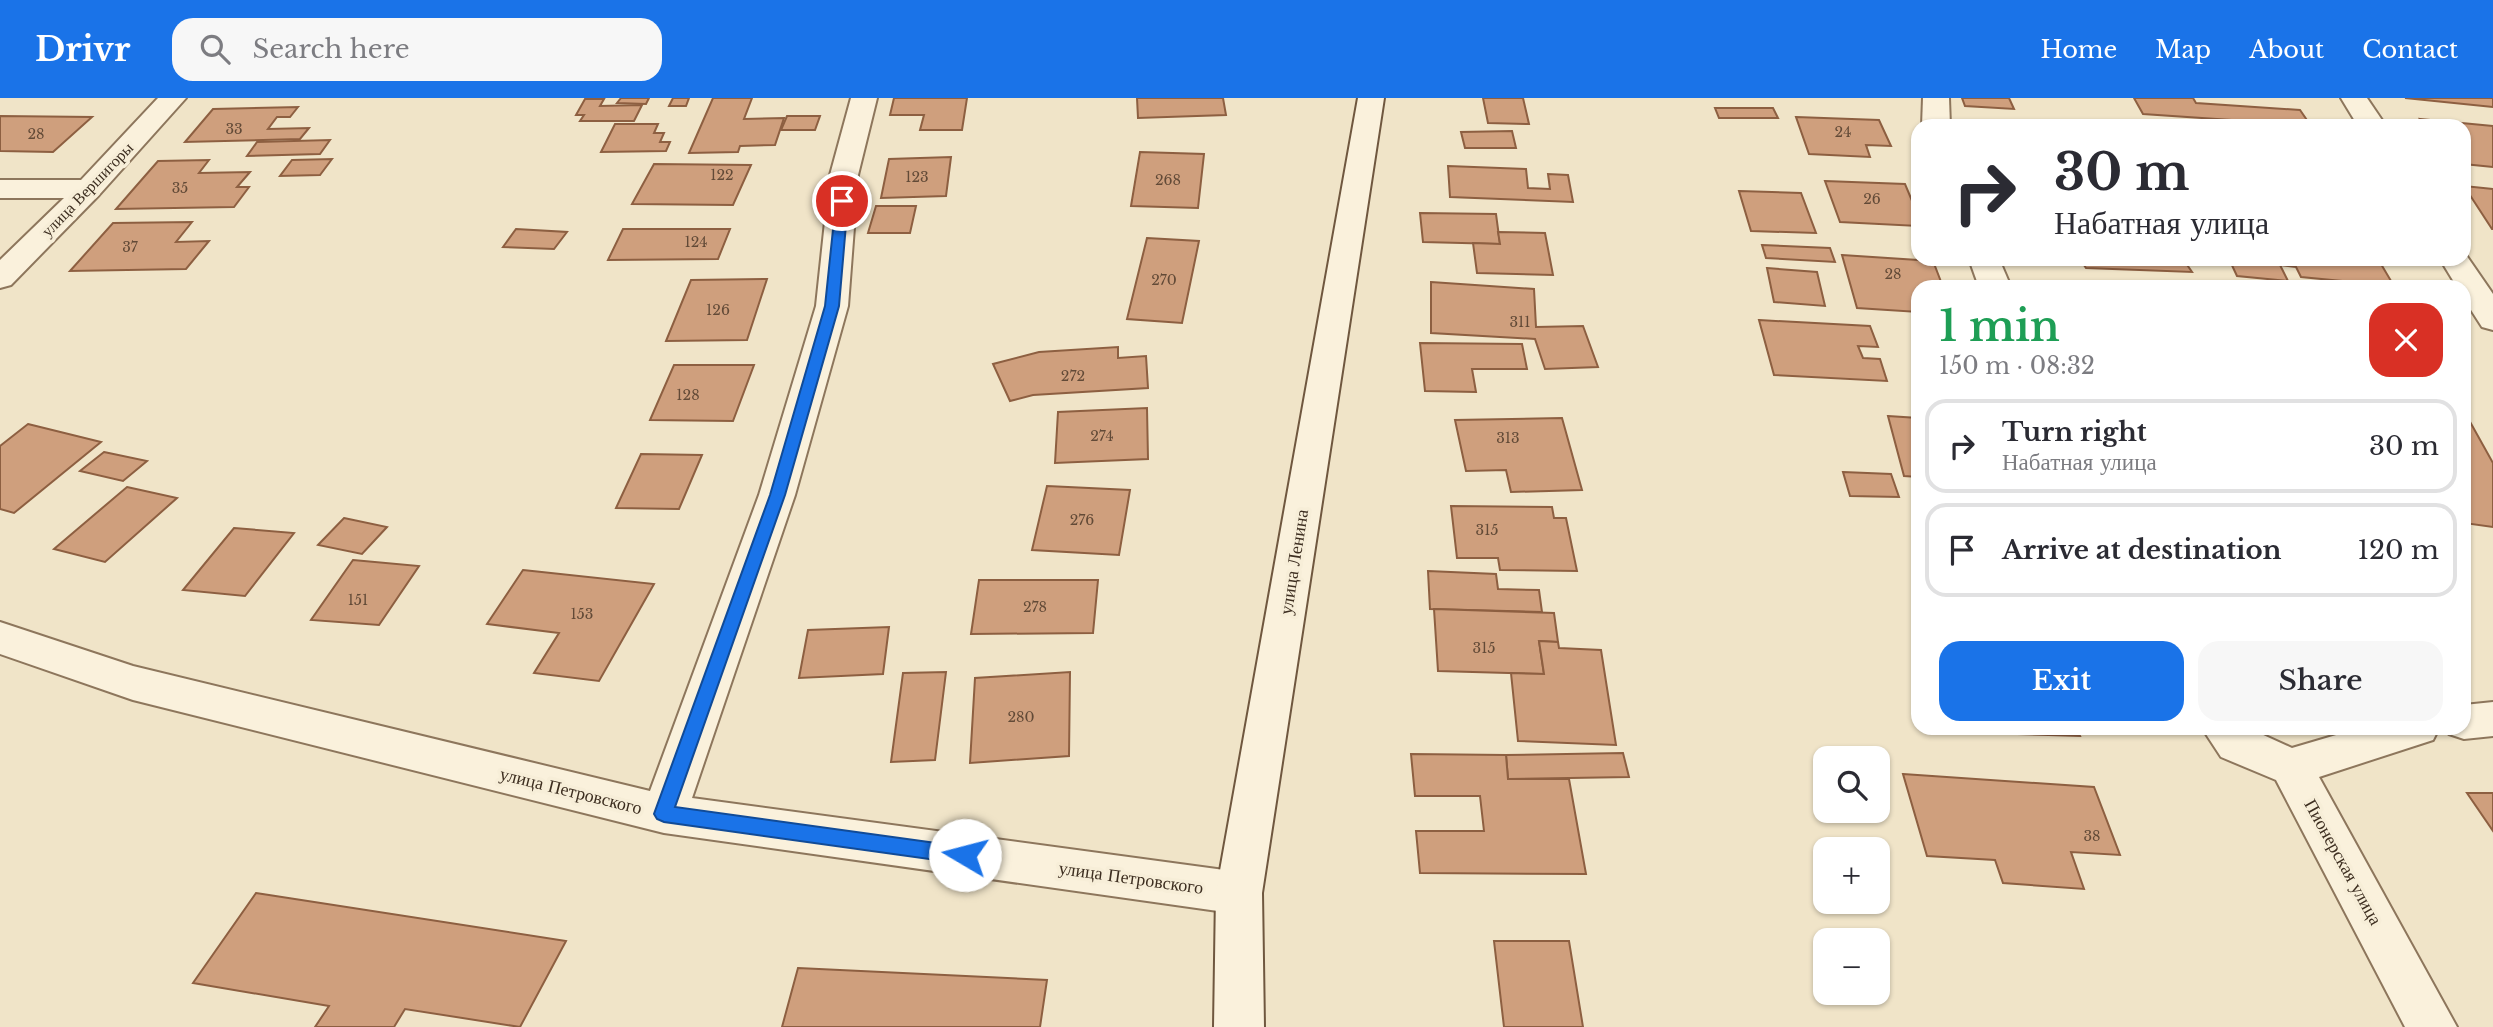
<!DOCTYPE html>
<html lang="en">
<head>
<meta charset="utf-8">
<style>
	:root { --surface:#fff; --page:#f7f7f7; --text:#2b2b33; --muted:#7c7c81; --line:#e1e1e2; --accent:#1a73e8 }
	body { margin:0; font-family:"Libre Baskerville",serif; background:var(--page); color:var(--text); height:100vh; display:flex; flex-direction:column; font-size:26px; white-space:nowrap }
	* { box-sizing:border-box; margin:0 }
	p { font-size:23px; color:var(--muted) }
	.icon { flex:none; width:38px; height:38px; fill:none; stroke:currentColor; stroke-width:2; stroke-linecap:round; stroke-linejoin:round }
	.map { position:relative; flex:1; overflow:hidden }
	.details { position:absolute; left:1911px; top:182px; width:560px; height:455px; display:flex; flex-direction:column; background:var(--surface); border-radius:21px; box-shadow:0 2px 5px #0004 }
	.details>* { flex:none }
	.hud { position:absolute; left:1911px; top:21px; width:560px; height:147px; border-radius:21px; box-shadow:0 2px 5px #0004; background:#fff; color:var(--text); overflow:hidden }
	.tools { position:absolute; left:1813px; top:648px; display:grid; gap:14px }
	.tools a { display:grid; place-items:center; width:77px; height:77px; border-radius:14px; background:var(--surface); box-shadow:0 2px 5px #0004; font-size:35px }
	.pin { position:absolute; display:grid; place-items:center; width:60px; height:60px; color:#fff; margin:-30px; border:4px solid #fff; border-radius:50%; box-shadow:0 2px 7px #0007 }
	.me { position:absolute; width:77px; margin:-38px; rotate:278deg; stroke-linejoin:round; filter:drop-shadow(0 0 5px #0008) }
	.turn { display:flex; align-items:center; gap:24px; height:147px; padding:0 28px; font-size:32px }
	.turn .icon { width:91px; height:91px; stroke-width:2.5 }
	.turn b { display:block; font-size:49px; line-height:60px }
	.round { display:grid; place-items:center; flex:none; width:74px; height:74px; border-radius:21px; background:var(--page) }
	.overview { display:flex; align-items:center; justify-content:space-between; height:119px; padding:0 28px }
	h1 { font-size:42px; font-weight:600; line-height:52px; color:#1e9e55 }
	.primary-button { display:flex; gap:14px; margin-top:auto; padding:14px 28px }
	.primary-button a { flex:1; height:80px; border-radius:21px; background:var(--accent); color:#fff; font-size:28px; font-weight:600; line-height:80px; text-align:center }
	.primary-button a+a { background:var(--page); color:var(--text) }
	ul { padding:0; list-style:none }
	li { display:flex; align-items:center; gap:21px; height:94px; margin:0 14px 10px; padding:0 14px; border:4px solid var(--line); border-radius:21px }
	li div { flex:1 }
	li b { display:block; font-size:26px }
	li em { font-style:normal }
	header { display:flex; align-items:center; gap:42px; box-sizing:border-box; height:98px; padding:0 35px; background:var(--accent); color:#fff }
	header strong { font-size:33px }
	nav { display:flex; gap:38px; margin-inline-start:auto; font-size:24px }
	.search { width:490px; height:63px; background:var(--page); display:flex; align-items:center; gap:18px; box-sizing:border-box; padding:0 24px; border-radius:21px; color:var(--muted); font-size:26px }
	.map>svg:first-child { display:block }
	.building { fill:#cf9f7d; stroke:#8d5f41; stroke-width:2 }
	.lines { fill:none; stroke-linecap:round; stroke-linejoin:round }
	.street-casing { stroke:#8d765c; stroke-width:4 }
	.secondary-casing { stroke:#6f573f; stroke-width:4 }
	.street { fill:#faf1dc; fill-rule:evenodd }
	.secondary { fill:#faf1dc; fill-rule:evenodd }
	.route { fill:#1a73e8; stroke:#114b97; stroke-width:2 }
	.labels { text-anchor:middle; stroke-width:7; stroke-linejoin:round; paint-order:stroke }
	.number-label { font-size:14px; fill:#624a37 }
	.far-street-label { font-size:16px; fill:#3d2e20; stroke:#f7eed8 }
	.street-label { font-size:18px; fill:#3d2e20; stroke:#f7eed8 }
</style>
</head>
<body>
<header>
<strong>Drivr</strong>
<div class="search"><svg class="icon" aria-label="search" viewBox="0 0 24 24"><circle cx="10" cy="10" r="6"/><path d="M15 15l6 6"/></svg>Search here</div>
<nav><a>Home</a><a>Map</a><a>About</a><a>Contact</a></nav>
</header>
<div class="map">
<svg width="2493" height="929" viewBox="0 0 2493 929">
	<rect width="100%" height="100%" fill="#f0e4c8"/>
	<!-- building -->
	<g class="building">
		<path d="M621 0H649L646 6 617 5Z"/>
		<path d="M673 0H689L686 8H669Z"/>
		<path d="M713 0H752L744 21 784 20 775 47 740 48 738 54 689 55Z"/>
		<path d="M894 0H967L962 32H920L924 17H890Z"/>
		<path d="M1137 0H1223L1226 17 1138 20Z"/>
		<path d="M1483 0H1523L1529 26 1488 25Z"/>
		<path d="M1962 0H2009L2014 11 1965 8Z"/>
		<path d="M2134 0H2193L2196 5 2300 12 2311 28H2234L2231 22 2143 16Z"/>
		<path d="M2405 0H2493V9Z"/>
		<path d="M585 1H604L600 8 642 7 634 23H580L584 17H576Z"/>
		<path d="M298 9 290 19H277L268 31 309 30 300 41 185 44 213 11Z"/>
		<path d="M1715 10H1773L1778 20H1719Z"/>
		<path d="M0 18 92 19 53 54 0 53Z"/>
		<path d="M787 18H820L815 32H781Z"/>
		<path d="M1796 19 1879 22 1891 48 1866 47 1870 59 1809 56Z"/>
		<path d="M2420 21 2493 28V69L2464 66V28H2425Z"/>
		<path d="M615 26H658L654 35H664L660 44H670L666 53 601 54Z"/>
		<path d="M1512 33 1516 50H1465L1461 34Z"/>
		<path d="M330 42 320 56 247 58 257 44Z"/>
		<path d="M1140 54 1204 56 1198 110 1131 108Z"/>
		<path d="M951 59 946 98 881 100 889 61Z"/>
		<path d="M332 61 320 77 280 78 292 62Z"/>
		<path d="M209 62 199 75 250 74 237 89H249L234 109 116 111 158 63Z"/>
		<path d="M654 66 751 67 733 107 632 106Z"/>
		<path d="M1448 68 1526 71 1528 90 1550 91 1548 76 1568 77 1573 104 1450 99Z"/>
		<path d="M1825 83 1905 86 1918 117V128L1840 124Z"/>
		<path d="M2464 88 2493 91V131H2492Z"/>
		<path d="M1739 93 1801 95 1816 135 1751 133Z"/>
		<path d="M876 108H916L910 135H868Z"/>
		<path d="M1420 115 1496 116 1500 146 1423 144Z"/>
		<path d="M192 124 176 144 209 143 186 171 70 173 113 125Z"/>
		<path d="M516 131 567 134 554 151 503 149Z"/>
		<path d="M623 131H730L718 161 608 162Z"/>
		<path d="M1498 134 1545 135 1553 177 1477 175 1473 145 1500 146Z"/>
		<path d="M1147 140 1199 143 1182 225 1127 221Z"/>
		<path d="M1762 147 1830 150 1835 164 1766 160Z"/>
		<path d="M1842 157 1933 163 1943 189H1918V214L1857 210Z"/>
		<path d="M2080 161H2183L2192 174 2086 170Z"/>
		<path d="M2229 161H2378L2394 188 2301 179 2296 169 2280 167 2288 183 2237 178Z"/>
		<path d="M1767 170 1817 174 1825 208 1774 204Z"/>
		<path d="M767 181 747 242 666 243 691 182Z"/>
		<path d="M1431 184 1534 191 1536 229 1583 228 1598 269 1545 271 1535 241 1431 235Z"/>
		<path d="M1759 222 1870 228 1878 249 1858 248 1863 260 1880 261 1887 283 1774 277Z"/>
		<path d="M1420 245 1522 246 1527 271H1472L1476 294 1425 293Z"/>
		<path d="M1118 249V260L1146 258 1148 290 1033 297 1010 303 993 266 1039 254Z"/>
		<path d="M674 267H754L733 323 650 322Z"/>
		<path d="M1147 310 1148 361 1055 365 1058 314Z"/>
		<path d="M2464 313 2493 365V429L2464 425Z"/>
		<path d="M1888 318 1918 320V379L1904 378Z"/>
		<path d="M1562 320 1582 392 1511 394 1506 372 1466 373 1455 322Z"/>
		<path d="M28 326 101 344 14 415 0 411V348Z"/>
		<path d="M104 354 147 363 123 383 80 373Z"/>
		<path d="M641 356 702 357 679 411 616 410Z"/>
		<path d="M1843 374 1891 376 1899 399 1850 398Z"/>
		<path d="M1047 388 1130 392 1119 457 1032 452Z"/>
		<path d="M127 389 177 400 105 464 54 451Z"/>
		<path d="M1451 408 1552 409 1554 420H1566L1577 473 1500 472 1498 460H1457Z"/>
		<path d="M344 420 387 429 362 456 318 447Z"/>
		<path d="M234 430 294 435 245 498 183 492Z"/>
		<path d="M353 462 419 468 379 527 311 522Z"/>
		<path d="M523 472 654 486 599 583 534 575 559 535 487 526Z"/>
		<path d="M1428 473 1496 476 1498 491 1539 492 1542 514 1430 511Z"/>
		<path d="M979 482H1098L1093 535 971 536Z"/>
		<path d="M1434 511 1554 515 1558 544 1539 543 1544 576 1438 573Z"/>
		<path d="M889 529 883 576 799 580 808 532Z"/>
		<path d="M1539 543 1558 544 1559 550 1601 552 1616 647 1518 643 1511 575 1544 576Z"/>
		<path d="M946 574 935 662 891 664 903 575Z"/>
		<path d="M1070 574 1069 658 970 665 975 580Z"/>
		<path d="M1983 630H2076L2080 638 1985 635Z"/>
		<path d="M1623 655 1629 679 1508 681 1506 657Z"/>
		<path d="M1411 656 1506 657 1508 681H1569L1586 776 1420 775 1416 733H1484L1480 698H1415Z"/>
		<path d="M1903 676 2094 689 2120 757 2071 754 2084 791 2003 785 1995 762 1927 758Z"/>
		<path d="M2467 695H2493V733Z"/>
		<path d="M256 795 566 843 520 929 405 911 394 929H315L329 908 193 885Z"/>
		<path d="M1494 843H1569L1583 929H1504Z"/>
		<path d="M798 870 1047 882 1040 929H782Z"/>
	</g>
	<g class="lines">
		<defs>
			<g id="street">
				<path d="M158 0H186L99 97 11 187 0 190V162L64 100H0V82H81Z"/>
				<path d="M851 0H877L858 77 848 208 795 397 692 700 1239 774 1256 780 1262 795 1256 810 1239 816 664 735 133 602 0 556V524L133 568 650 693 759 397 816 208 830 77Z"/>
				<path d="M1923 0H1949L1950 28H1922Z"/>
				<path d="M2341 0H2367L2386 28H2358Z"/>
				<path d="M2464 154 2493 196V232L2482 229 2464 201V189H2457L2440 161H2464Z"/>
				<path d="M1969 161H1999L2011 189H1979Z"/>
				<path d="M2493 604V638L2464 641 2449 636 2446 630H2464V607Z"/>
				<path d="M2202 630H2248L2292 650 2360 630H2439L2433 642 2319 679 2457 929H2405L2276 682 2221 659Z"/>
			</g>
			<path id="secondary" d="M1358 0H1384L1262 795 1264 929H1214L1216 795Z"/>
		</defs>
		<!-- street casing -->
		<use href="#street" class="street-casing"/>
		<!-- secondary casing -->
		<use href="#secondary" class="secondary-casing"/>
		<!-- street -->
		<use href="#street" class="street"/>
		<!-- secondary -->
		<use href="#secondary" class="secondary"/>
	</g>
	<!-- route -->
	<path class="route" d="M842 100 848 103 839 208 785 397 675 709 965 749 972 751 974 757 972 763 965 766 664 724 657 721 654 716 770 397 825 208 836 103Z"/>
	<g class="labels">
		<!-- number labels -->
		<g class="number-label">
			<text x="234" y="36">33</text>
			<text x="1843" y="39">24</text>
			<text x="36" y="41">28</text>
			<text x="722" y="82">122</text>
			<text x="917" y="84">123</text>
			<text x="1168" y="87">268</text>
			<text x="180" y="95">35</text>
			<text x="1872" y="106">26</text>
			<text x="696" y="149">124</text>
			<text x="130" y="154">37</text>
			<text x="1893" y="181">28</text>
			<text x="1164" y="187">270</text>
			<text x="718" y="217">126</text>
			<text x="1520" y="229">311</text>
			<text x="1073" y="283">272</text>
			<text x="688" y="302">128</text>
			<text x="1102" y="343">274</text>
			<text x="1508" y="345">313</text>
			<text x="1082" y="427">276</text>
			<text x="1487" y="437">315</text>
			<text x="358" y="507">151</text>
			<text x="1035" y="514">278</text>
			<text x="582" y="521">153</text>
			<text x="1484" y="555">315</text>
			<text x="1021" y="624">280</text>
			<text x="2092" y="743">38</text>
		</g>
		<!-- far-street labels -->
		<g class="far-street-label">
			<text transform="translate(87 91) rotate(-46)" y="6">улица Вершигоры</text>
		</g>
		<!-- street labels -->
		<g class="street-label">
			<text transform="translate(1294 464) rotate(-81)" y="6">улица Ленина</text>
			<text transform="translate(571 693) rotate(14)" y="6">улица Петровского</text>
			<text transform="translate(2343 764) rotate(61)" y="6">Пионерская улица</text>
			<text transform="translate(1131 780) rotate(8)" y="6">улица Петровского</text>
		</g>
	</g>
</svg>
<div class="tools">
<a><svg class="icon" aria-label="search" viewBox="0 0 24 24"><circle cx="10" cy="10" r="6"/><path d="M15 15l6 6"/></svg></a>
<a>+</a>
<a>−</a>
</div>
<div class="pin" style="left:842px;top:103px;background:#d93025"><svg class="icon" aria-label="arrive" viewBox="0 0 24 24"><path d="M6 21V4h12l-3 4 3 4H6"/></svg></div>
<svg class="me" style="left:965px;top:757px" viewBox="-20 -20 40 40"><circle r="19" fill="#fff"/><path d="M0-13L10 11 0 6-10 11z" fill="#1a73e8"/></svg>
<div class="hud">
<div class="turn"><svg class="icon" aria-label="right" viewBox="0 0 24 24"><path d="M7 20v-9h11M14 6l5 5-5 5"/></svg><div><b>30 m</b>Набатная улица</div></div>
</div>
<section class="details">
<div class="overview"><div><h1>1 min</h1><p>150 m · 08:32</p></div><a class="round" style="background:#d93025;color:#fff"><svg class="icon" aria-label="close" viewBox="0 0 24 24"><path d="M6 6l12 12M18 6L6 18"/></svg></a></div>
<ul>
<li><svg class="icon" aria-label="right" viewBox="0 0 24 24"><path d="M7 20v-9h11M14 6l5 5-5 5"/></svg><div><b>Turn right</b><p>Набатная улица</p></div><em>30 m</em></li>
<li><svg class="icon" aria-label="arrive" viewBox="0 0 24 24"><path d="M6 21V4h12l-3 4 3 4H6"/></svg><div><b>Arrive at destination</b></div><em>120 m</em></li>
</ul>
<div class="primary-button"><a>Exit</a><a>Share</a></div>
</section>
</div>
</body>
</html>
